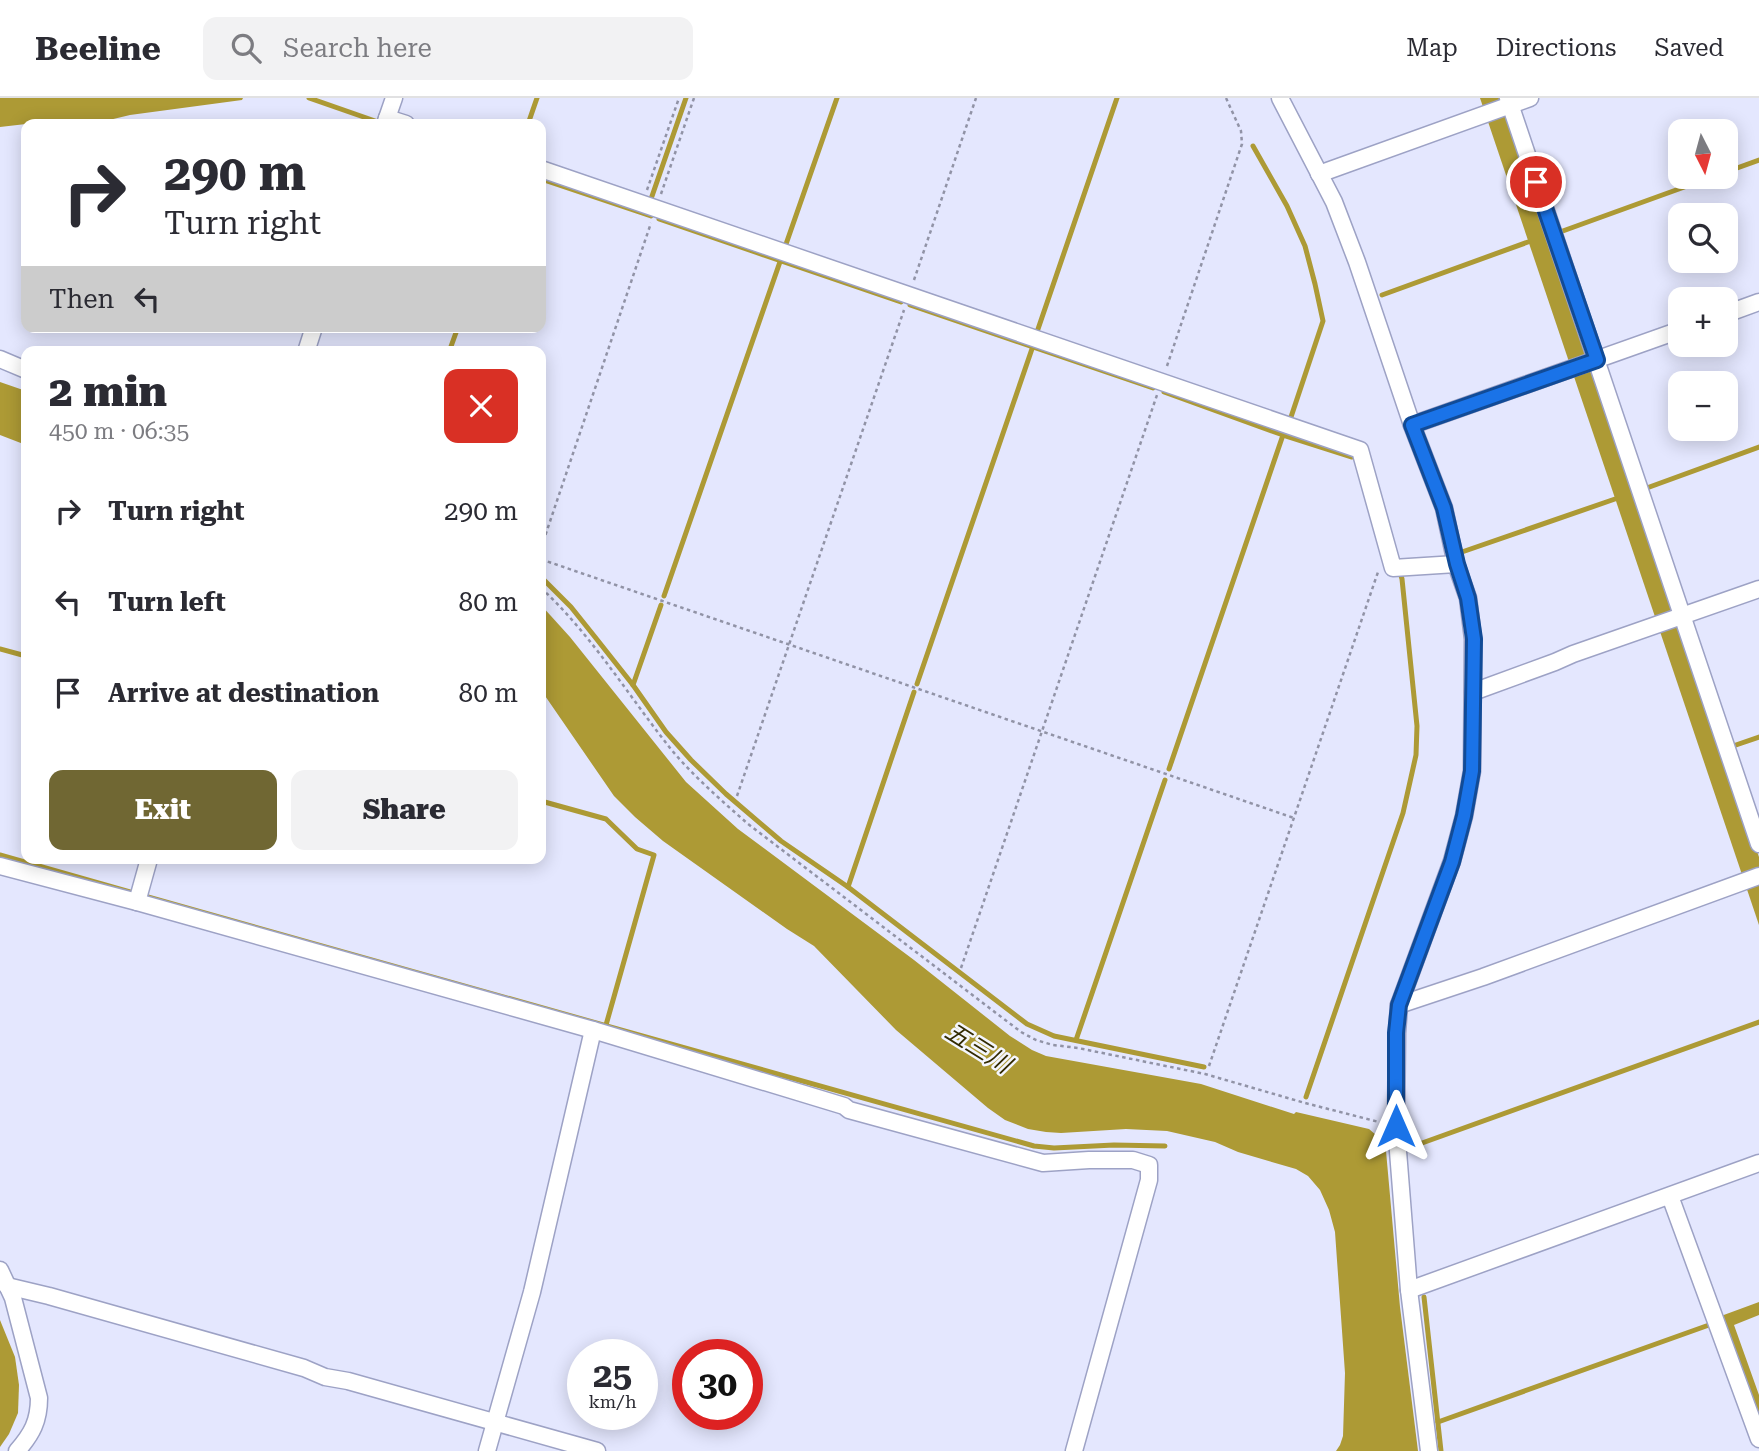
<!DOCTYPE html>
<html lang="en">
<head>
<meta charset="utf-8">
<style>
	:root { --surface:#fff; --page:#f2f2f3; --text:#2b2b33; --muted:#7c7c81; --line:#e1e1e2; --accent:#706733 }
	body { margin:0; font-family:"Roboto Serif","Noto Sans JP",serif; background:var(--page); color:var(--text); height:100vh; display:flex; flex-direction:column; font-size:26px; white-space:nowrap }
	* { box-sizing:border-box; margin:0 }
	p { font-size:23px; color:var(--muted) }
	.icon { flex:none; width:38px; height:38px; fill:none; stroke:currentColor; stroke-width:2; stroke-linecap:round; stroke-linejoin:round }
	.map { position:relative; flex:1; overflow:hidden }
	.side { position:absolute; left:21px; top:248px; width:525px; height:518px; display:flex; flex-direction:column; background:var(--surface); border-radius:14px; box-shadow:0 4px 18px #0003 }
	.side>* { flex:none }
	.banner { position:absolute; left:21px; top:21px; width:525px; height:214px; border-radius:14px; box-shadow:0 4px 18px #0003; background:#fff; color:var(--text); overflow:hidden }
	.needle { width:46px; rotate:174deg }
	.tools { position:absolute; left:1668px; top:21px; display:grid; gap:14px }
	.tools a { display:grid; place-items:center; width:70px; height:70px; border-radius:14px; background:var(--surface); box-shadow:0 4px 18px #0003; font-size:35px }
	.speed { position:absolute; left:567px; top:1241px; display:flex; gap:14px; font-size:35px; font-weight:700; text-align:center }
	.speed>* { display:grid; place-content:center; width:91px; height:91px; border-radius:50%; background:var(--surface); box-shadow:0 4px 18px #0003; line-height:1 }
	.speed small { font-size:18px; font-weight:400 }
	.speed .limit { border:10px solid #d22; background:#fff; color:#111 }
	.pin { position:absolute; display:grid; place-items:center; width:60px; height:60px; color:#fff; margin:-30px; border:4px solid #fff; border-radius:50%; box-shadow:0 2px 7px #0007 }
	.me { position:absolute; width:77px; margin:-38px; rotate:0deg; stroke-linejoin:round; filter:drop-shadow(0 0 5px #0008) }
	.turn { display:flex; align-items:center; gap:24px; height:147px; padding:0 28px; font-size:32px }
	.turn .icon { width:91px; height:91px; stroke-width:2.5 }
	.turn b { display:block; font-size:49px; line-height:60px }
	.then { display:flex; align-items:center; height:66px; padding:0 28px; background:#0003; gap:14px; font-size:26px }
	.round { display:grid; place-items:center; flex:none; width:74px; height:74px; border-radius:14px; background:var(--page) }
	.headline { display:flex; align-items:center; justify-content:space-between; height:119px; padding:0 28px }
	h1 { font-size:42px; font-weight:800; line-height:52px }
	.cta { display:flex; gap:14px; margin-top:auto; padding:14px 28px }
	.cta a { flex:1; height:80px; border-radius:14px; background:var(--accent); color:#fff; font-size:28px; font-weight:800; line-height:80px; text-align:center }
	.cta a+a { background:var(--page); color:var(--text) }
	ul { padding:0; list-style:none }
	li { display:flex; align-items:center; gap:21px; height:91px; padding:0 28px }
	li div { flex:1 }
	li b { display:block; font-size:26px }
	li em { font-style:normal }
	header { display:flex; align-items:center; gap:42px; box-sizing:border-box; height:98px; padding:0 35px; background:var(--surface); border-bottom:2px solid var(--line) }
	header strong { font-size:33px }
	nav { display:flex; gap:38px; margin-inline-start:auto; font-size:24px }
	.search { width:490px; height:63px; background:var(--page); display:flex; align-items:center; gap:18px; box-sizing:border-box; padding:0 24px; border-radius:14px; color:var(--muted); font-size:26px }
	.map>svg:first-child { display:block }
	.water { fill:#ad9a35 }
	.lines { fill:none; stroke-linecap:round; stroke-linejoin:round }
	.stream { stroke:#ad9a35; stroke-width:5 }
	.minor-casing { stroke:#9da2c5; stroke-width:19 }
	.path { stroke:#9193a6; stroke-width:2.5; stroke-dasharray:3.5 3.5; stroke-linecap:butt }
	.minor { stroke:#fff; stroke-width:16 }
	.route-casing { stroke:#114b97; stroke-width:18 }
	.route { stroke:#1a73e8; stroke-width:12 }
	.labels { text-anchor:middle; stroke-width:5; stroke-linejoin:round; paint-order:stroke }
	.water-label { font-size:24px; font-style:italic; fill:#332b00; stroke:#f4f6fd }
</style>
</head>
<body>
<header>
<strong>Beeline</strong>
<div class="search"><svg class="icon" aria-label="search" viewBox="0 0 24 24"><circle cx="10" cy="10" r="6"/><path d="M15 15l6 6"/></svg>Search here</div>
<nav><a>Map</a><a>Directions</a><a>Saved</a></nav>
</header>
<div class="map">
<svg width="1759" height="1353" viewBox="0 0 1759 1353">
	<rect width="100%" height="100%" fill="#e4e7fe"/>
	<!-- water -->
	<g class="water">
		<path d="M0 0H243L242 2 130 17 105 23 77 26H26L0 29Z"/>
		<path d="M1480 0H1503L1759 759V827Z"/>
		<path d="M0 284 26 293V347L0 337Z"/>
		<path d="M541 507 570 539 686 684 738 731 914 862 1010 938 1032 952 1046 958 1201 986 1294 1016 1296 1014 1369 1031 1376 1037 1386 1053 1400 1209 1418 1353H1336L1340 1347 1343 1338 1345 1275 1335 1134 1329 1112 1320 1092 1308 1078 1296 1071 1238 1054 1215 1044 1167 1033 1126 1031 1061 1035 1046 1034 1028 1031 1005 1022 988 1010 896 932 814 848 787 831 663 743 635 719 614 698 541 592Z"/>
		<path d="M1759 1204V1217L1734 1227 1759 1297V1324L1721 1218Z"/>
		<path d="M0 1222 15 1259 19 1287 18 1315 9 1336 0 1349Z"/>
	</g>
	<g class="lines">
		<!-- stream -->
		<g class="stream">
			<path d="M309 0 378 24"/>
			<path d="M528 26 537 0"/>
			<path d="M1253 48 1287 108 1305 148 1315 186 1323 223 1290 322"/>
			<path d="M1726 74 1759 62"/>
			<path d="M541 81 651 118"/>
			<path d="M651 101 686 0"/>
			<path d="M659 121 901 204"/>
			<path d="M1560 134 1712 79"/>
			<path d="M785 149 837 0"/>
			<path d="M1382 197 1528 144"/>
			<path d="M910 207 1153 290"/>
			<path d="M1037 234 1117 0"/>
			<path d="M449 254 458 229"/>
			<path d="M1164 294 1283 337 1352 359"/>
			<path d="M1644 391 1759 349"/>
			<path d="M1459 455 1615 401"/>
			<path d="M541 479 571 509 595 539 633 587 666 634 691 662 726 696 781 743 848 789 1027 926 1054 938 1204 969"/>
			<path d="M664 498 782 158"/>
			<path d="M0 551 26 558"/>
			<path d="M917 586 1034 245"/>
			<path d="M633 587 661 507"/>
			<path d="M1733 648 1759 639"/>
			<path d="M1169 671 1283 337"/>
			<path d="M541 703 606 721 637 751 654 757 606 927"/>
			<path d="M0 757 130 794"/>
			<path d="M848 789 914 594"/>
			<path d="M148 799 1034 1048 1054 1050 1114 1047 1165 1048"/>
			<path d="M1076 942 1165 682"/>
			<path d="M1306 999 1403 715 1416 657 1417 628 1402 481 1400 474"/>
			<path d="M1411 1049 1759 924"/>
			<path d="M1424 1199 1441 1353"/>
			<path d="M1438 1324 1709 1227"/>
		</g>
		<defs>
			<g id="minor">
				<path d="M1280 0 1334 104 1357 164 1412 327 1444 410 1456 466 1468 500 1473 541 1472 673 1464 718 1452 763 1399 907 1397 935 1396 1028 1409 1192 1429 1353"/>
				<path d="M1508 0 1759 746"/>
				<path d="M387 20 406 26"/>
				<path d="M385 26 394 0"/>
				<path d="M541 71 1360 352 1393 470 1456 466"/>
				<path d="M1319 76 1530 0"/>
				<path d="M1726 216 1759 204"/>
				<path d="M306 254 314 229"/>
				<path d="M0 261 26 272"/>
				<path d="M1412 327 1680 232"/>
				<path d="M1473 594 1555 564 1573 556 1759 491"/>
				<path d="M0 768 137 804 593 932 844 1008 849 1012 1043 1065 1089 1062H1133L1149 1067V1082L1074 1353"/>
				<path d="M137 804 149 761"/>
				<path d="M1399 907 1483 879 1759 778"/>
				<path d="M1670 1098 1759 1341"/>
				<path d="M0 1172 13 1200 39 1300C39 1323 32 1336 17 1353"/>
				<path d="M7 1188 49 1198 304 1270 325 1279 348 1283 597 1353"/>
				<path d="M1409 1192 1759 1065"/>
				<path d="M487 1353 532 1194 593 932"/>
			</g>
		</defs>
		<!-- minor casing -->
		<use href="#minor" class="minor-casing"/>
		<!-- path -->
		<g class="path">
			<path d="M647 92 679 0"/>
			<path d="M661 96 694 0"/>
			<path d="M914 182 976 0"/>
			<path d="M1167 268 1242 46 1241 33 1226 0"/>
			<path d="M541 450 651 125"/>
			<path d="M541 464 546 463 1294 720"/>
			<path d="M541 490C591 536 628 597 670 650 693 678 721 702 748 726L1021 934 1036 942 1053 947 1078 950 1205 976 1305 1005 1379 1024"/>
			<path d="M737 698 904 212"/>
			<path d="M961 870 1157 297"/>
			<path d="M1209 968 1378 474"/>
		</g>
		<!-- minor -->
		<use href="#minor" class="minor"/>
	</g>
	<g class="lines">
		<defs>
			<path id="route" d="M1396 1028V935L1399 907 1452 764 1464 718 1472 673 1474 541 1468 500 1457 466 1444 410 1412 327 1597 262 1536 84"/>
		</defs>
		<!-- route casing -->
		<use href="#route" class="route-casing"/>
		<!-- route -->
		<use href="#route" class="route"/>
	</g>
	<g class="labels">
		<!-- water labels -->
		<g class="water-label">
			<text transform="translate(978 950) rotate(32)" y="8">五三川</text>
		</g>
	</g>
</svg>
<div class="tools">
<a><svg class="needle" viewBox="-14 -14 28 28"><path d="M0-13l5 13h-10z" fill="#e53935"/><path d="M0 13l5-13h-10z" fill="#7c7c81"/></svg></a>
<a><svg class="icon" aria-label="search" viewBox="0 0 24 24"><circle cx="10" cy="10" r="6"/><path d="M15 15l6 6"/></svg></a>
<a>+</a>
<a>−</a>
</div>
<div class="speed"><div>25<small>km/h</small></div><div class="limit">30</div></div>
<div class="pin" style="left:1536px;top:84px;background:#d93025"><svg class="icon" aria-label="arrive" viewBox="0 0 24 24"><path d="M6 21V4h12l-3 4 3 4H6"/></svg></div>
<svg class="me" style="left:1396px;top:1028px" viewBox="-20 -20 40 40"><path d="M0-17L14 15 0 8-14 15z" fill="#1a73e8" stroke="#fff" stroke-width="4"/></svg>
<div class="banner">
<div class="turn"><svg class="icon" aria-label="right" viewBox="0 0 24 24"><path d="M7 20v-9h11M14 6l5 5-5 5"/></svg><div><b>290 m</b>Turn right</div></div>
<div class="then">Then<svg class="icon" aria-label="left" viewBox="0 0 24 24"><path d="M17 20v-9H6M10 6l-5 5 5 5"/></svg></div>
</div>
<section class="side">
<div class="headline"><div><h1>2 min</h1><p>450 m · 06:35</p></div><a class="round" style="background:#d93025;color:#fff"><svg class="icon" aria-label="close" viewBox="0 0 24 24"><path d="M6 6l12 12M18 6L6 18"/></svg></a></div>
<ul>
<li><svg class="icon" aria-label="right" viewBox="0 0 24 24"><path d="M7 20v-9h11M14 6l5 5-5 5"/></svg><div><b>Turn right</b></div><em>290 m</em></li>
<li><svg class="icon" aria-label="left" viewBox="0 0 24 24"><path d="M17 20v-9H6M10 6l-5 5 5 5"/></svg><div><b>Turn left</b></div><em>80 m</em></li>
<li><svg class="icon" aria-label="arrive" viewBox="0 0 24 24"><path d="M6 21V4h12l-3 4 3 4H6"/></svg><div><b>Arrive at destination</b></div><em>80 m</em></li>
</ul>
<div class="cta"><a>Exit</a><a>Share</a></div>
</section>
</div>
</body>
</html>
